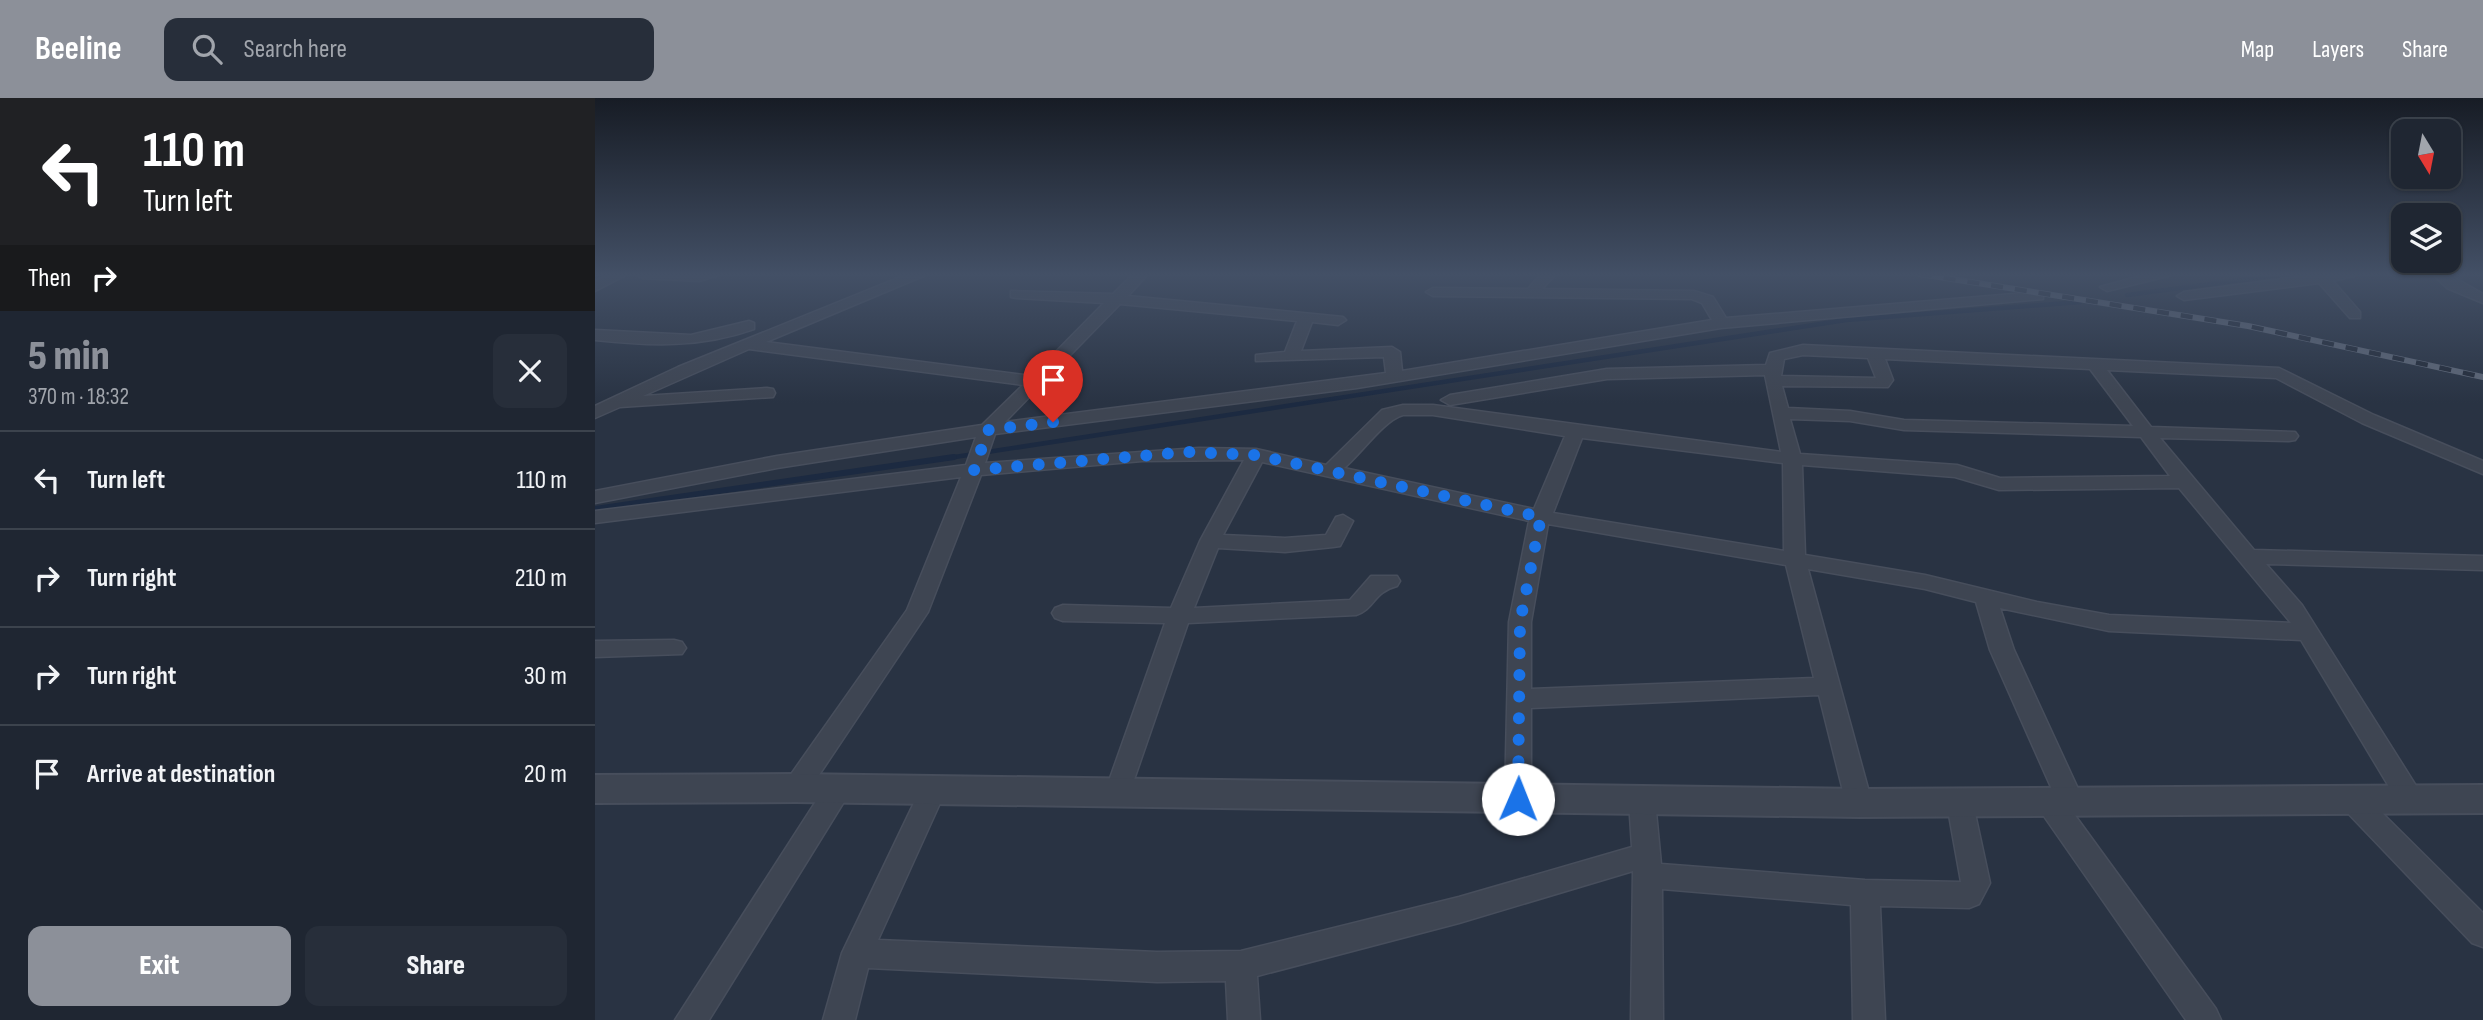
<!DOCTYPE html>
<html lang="en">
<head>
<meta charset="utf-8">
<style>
	:root { --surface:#1f2632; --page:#272e3a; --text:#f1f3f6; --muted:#a1a5ac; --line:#3c434d; --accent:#8c9099 }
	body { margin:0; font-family:"Sofia Sans Condensed",sans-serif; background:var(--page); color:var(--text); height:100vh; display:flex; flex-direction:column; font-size:26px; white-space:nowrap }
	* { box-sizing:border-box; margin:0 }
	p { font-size:23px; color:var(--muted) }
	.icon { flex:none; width:38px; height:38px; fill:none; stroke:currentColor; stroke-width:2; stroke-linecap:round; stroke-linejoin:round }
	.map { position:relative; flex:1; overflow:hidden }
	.details { display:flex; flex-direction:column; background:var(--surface); width:595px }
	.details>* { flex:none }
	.guide { background:#202124; color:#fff; overflow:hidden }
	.needle { width:46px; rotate:170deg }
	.fabs { position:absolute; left:1796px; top:21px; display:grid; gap:14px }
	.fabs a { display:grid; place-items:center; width:70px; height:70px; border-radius:14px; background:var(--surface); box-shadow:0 2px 5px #0004,0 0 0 2px var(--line); font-size:35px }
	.pin { position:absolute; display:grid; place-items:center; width:60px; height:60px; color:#fff; margin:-72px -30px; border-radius:50% 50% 50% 0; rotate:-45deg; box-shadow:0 0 7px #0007 }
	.pin .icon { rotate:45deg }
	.me { position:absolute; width:77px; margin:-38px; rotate:1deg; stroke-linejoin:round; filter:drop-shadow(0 0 5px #0008) }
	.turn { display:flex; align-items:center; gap:24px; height:147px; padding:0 28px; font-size:32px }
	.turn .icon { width:91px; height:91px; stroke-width:2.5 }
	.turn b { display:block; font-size:49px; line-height:60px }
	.then { display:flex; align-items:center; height:66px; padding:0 28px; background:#0003; gap:14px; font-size:26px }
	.round { display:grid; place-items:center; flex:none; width:74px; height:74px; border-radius:14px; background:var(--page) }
	.headline { display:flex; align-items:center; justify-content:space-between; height:119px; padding:0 28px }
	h1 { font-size:42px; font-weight:800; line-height:52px; color:var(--accent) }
	.action { display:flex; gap:14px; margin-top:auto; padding:14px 28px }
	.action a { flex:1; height:80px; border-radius:14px; background:var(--accent); color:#fff; font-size:28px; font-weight:800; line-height:80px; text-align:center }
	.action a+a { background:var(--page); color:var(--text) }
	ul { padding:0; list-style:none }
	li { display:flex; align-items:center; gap:21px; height:98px; padding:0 28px; border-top:2px solid var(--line) }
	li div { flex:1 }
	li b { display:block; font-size:26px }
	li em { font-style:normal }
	header { display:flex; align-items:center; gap:42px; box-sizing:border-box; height:98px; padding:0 35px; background:var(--accent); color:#fff }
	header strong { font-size:33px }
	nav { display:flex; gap:38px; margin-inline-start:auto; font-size:24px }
	.search { width:490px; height:63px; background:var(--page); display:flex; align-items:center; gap:18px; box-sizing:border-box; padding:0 24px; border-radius:14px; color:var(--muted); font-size:26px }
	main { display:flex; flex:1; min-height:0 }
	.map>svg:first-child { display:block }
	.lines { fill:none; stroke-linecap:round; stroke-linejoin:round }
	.stream-far1 { stroke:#1c2a41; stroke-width:4.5 }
	.stream { stroke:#1c2a41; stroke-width:6 }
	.minor-casing { stroke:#474e5c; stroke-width:3 }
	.tertiary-casing { stroke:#474e5c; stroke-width:4 }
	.minor { fill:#3e4552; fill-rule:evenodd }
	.tertiary { fill:#3e4552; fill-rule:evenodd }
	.rail-casing { stroke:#606979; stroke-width:6 }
	.rail { stroke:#222a38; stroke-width:4.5; stroke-dasharray:12; stroke-linecap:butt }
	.route { stroke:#1a73e8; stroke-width:12; stroke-dasharray:0 21.6 }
</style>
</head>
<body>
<header>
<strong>Beeline</strong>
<div class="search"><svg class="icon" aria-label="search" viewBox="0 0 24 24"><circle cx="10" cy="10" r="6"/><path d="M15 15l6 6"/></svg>Search here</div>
<nav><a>Map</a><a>Layers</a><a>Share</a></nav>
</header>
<main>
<section class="details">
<div class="guide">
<div class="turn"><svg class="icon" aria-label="left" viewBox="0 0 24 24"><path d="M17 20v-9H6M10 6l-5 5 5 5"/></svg><div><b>110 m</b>Turn left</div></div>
<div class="then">Then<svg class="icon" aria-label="right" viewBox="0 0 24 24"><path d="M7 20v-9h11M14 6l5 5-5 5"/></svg></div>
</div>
<div class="headline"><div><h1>5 min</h1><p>370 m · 18:32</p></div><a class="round"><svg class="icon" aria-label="close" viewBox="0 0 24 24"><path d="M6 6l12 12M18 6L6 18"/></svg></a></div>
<ul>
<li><svg class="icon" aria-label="left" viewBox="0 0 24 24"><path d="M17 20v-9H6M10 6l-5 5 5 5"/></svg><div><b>Turn left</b></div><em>110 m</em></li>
<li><svg class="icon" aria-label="right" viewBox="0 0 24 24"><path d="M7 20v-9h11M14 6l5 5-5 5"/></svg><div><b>Turn right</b></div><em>210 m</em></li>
<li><svg class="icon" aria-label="right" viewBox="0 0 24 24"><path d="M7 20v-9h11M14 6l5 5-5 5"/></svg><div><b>Turn right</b></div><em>30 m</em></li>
<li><svg class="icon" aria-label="arrive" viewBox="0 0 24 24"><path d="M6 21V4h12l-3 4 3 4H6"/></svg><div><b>Arrive at destination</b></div><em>20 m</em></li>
</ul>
<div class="action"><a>Exit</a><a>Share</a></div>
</section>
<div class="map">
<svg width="1888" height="922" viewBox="0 0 1888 922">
	<rect width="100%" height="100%" fill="#293343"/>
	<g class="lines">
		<!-- stream-far1 -->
		<g class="stream-far1">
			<path d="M1532 197 1692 176"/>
			<path d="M347 361 1251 222 1485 204"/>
		</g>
		<!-- stream -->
		<path class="stream" d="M0 411 359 359"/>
		<defs>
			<g id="minor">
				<path d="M15 176H33L0 193V183Z"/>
				<path d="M40 176H127L104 183 47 180Z"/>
				<path d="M313 176H333L171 244 437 278 509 205 421 200 416 199V193L518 196 538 176H553L533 198 748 219 751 222 743 227 717 224 706 253 797 249 805 254 807 273 1117 222 1107 205 1097 201 838 198 831 194 838 190 933 191 946 176H961L947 191 1099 193 1118 199 1131 220 1443 194 1448 195V201L1126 230 762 290 400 336 390 365 604 350 661 351 731 367 787 312 808 307H838L1186 354 1170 277 1012 281 855 307 846 302 855 297 1012 271 1171 267 1175 255 1208 247 1684 270 1779 317 1888 363V376L1767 325 1681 280 1512 272 1556 329 1700 334 1703 338 1700 342 1694 343 1565 340 1659 452 1888 458V472L1671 466 1707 507 1823 691 1827 699 1823 707 1814 710 1805 707 1706 542 1514 533 1405 510 1419 552 1490 706 1487 714 1479 716 1621 911 1626 922H1591L1446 714 1443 706 1446 698 1459 696 1395 552 1381 504 1330 491 1213 471 1277 705 1274 713 1264 716 1254 713 1251 705 1224 597 936 610V701L932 709 923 712 914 709 910 701 914 524 934 423 667 364 628 437 690 440 731 437 741 419 748 417 758 423 745 448 738 449 690 454 623 450 599 510 755 502 776 478H802L805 483 802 488C778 494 780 511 761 517L593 525 531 705 522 708 513 705 509 697 570 525 468 523 460 520 457 515 460 510 468 507 576 510 605 443 649 362 547 363 386 377 333 514 210 698 201 701 192 698 188 690 192 682 312 512 366 379 0 425V413L371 367 381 339 182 370 0 405V393L182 358 387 327 428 287 154 251 48 298 172 290 178 291 180 295 178 299 25 309 0 320V308L83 269ZM525 206 702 223 690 254 661 257V263L789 259 791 275 410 324ZM1208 257 1273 260 1281 280 1186 278 1189 261ZM1290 261 1495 271 1538 328 1309 322 1255 313 1193 310 1187 288 1293 289 1298 282ZM808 317H838L970 338 939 411 749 370C766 356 789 322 808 317ZM1195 321 1255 323 1309 332 1546 339 1575 378 1405 380 1362 367 1205 356ZM987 340 1188 365 1189 453 958 415ZM1207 367 1360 379 1404 392 1584 390 1696 525 1514 517 1442 504 1330 477 1210 457ZM953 426 1191 467 1219 580 936 591V524Z"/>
				<path d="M1553 176H1581L1512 193 1505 189Z"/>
				<path d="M1725 176H1766L1738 183 1765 214V220H1755L1724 185 1589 202 1582 198 1589 194Z"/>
				<path d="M1837 176H1853L1888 196V205L1852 190Z"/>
				<path d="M154 223 159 225V231C105 250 56 248 0 242V232L96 237Z"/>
				<path d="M79 542 87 544 91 550 87 556 0 559V543Z"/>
				<path d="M243 680 252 683 256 691 252 699 114 922H80L234 683Z"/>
				<path d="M338 681 347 684 351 692 283 842 562 854 646 853 864 799 1037 749 1034 703 1037 695 1047 692 1057 695 1060 703 1066 766 1270 782 1366 784 1352 706 1355 698 1365 695 1375 698 1378 706 1395 785 1384 806 1374 810 1285 808 1290 922H1258L1256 807 1067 791 1068 922H1036L1038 773 864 825 662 878 665 922H633L631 883 562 884 273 870 260 922H228L247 855 329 684Z"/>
				<path d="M1756 690 1765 693 1888 815V849L1877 845 1747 709 1743 701 1747 693Z"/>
			</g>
			<path id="tertiary" d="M201 676 1264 691 1888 687V715L1264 719 201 704 0 705V677Z"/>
		</defs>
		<!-- minor casing -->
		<use href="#minor" class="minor-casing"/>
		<!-- tertiary casing -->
		<use href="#tertiary" class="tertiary-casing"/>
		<!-- minor -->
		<use href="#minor" class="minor"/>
		<!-- tertiary -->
		<use href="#tertiary" class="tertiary"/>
		<defs>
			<path id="rail" d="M1325 176 1653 228 1888 279"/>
		</defs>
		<!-- rail casing -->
		<use href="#rail" class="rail-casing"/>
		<!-- rail -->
		<use href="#rail" class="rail"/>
	</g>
	<!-- sky -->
	<linearGradient id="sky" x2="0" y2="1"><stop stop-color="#171c25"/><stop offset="0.58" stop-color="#435066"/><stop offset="1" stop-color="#435066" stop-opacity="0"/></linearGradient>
	<rect width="1888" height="305" fill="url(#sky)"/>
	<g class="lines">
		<!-- route -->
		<path class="route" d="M458 324 393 332 379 372 592 354 661 357 946 419 925 524 923 701"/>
	</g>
</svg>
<div class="fabs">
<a><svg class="needle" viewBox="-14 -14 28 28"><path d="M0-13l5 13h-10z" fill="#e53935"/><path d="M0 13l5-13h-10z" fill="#a1a5ac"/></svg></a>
<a><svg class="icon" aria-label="layers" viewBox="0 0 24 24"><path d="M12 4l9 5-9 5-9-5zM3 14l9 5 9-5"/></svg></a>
</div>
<div class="pin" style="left:458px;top:324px;background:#d93025"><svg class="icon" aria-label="arrive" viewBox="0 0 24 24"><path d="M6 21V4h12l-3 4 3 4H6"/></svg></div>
<svg class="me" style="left:923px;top:701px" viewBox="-20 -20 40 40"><circle r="19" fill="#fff"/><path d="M0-13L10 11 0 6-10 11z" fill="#1a73e8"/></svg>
</div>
</main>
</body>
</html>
